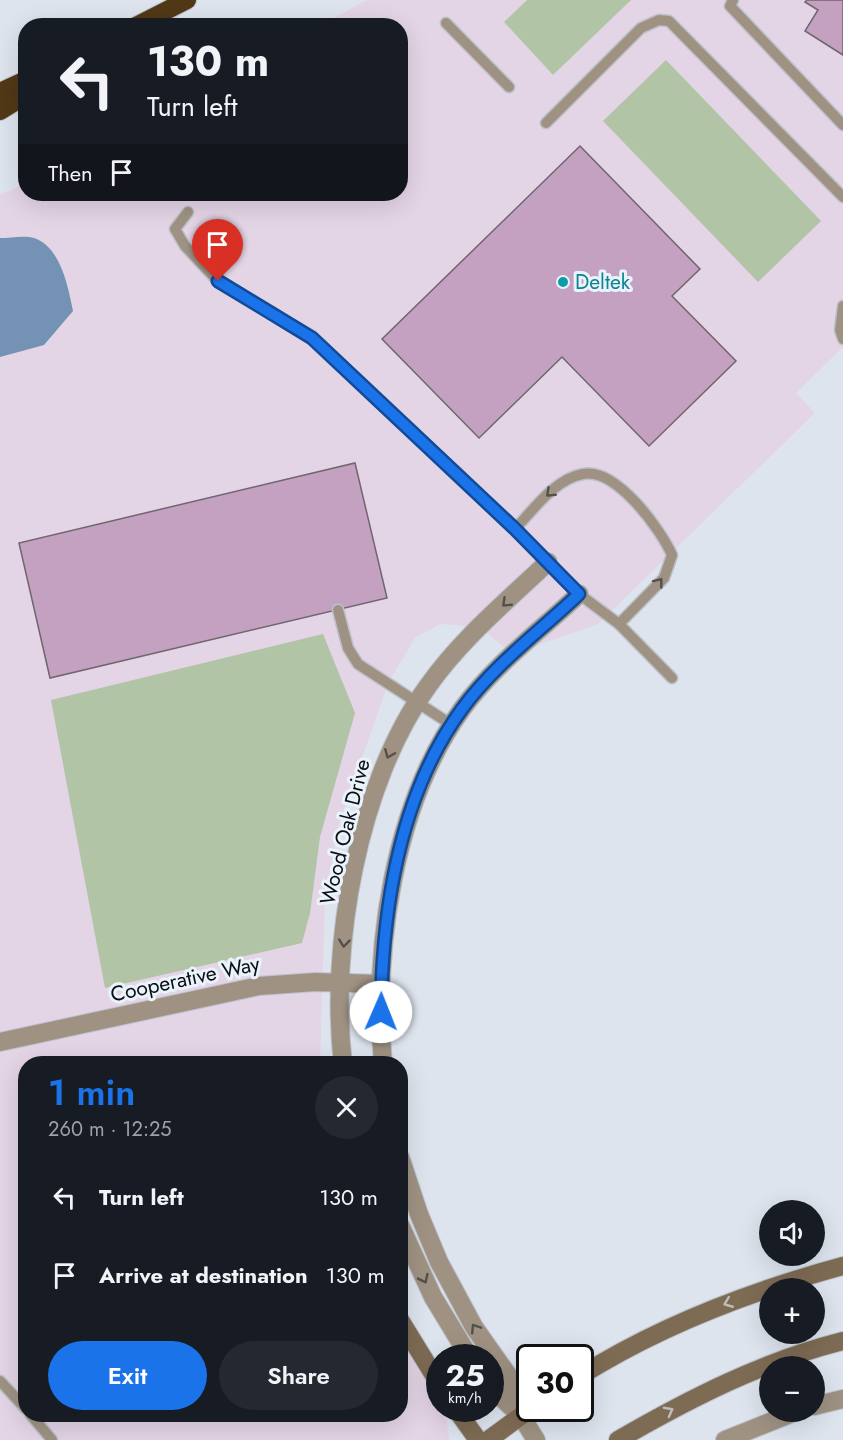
<!DOCTYPE html>
<html lang="en">
<head>
<meta charset="utf-8">
<style>
	:root { --surface:#171b24; --page:#242831; --text:#f1f3f6; --muted:#9ea1a6; --accent:#1a73e8 }
	body { margin:0; font-family:Jost,sans-serif; background:var(--page); color:var(--text); height:100vh; display:flex; flex-direction:column; font-size:22px; white-space:nowrap }
	* { box-sizing:border-box; margin:0 }
	p { font-size:20px; color:var(--muted) }
	.icon { flex:none; width:33px; height:33px; fill:none; stroke:currentColor; stroke-width:2; stroke-linecap:round; stroke-linejoin:round }
	.map { position:relative; flex:1; overflow:hidden }
	.drawer { position:absolute; left:18px; top:1056px; width:390px; height:366px; display:flex; flex-direction:column; background:var(--surface); border-radius:24px; box-shadow:0 6px 24px #0002 }
	.drawer>* { flex:none }
	.hud { position:absolute; left:18px; top:18px; width:390px; height:183px; border-radius:24px; box-shadow:0 6px 24px #0002; background:#171b24; color:var(--text); overflow:hidden }
	.buttons { position:absolute; left:759px; top:1200px; display:grid; gap:12px }
	.buttons a { display:grid; place-items:center; width:66px; height:66px; border-radius:50%; background:var(--surface); box-shadow:0 6px 24px #0002; font-size:30px }
	.speed { position:absolute; left:426px; top:1344px; display:flex; gap:12px; font-size:30px; font-weight:700; text-align:center }
	.speed>* { display:grid; place-content:center; width:78px; height:78px; border-radius:50%; background:var(--surface); box-shadow:0 6px 24px #0002; line-height:1 }
	.speed small { font-size:15px; font-weight:400 }
	.speed .limit { border:3px solid #111; border-radius:9px; background:#fff; color:#111 }
	.pin { position:absolute; display:grid; place-items:center; width:51px; height:51px; color:#fff; margin:-62px -26px; border-radius:50% 50% 50% 0; rotate:-45deg; box-shadow:0 0 6px #0007 }
	.pin .icon { rotate:45deg }
	.me { position:absolute; width:66px; margin:-33px; rotate:1deg; stroke-linejoin:round; filter:drop-shadow(0 0 4px #0008) }
	.turn { display:flex; align-items:center; gap:21px; height:126px; padding:0 30px; font-size:27px }
	.turn .icon { width:78px; height:78px; stroke-width:2.5 }
	.turn b { display:block; font-size:42px; line-height:51px }
	.then { display:flex; align-items:center; height:57px; padding:0 30px; background:#0003; gap:12px; font-size:22px }
	.round { display:grid; place-items:center; flex:none; width:63px; height:63px; border-radius:32px; background:var(--page) }
	.headline { display:flex; align-items:center; justify-content:space-between; height:102px; padding:0 30px }
	h1 { font-size:36px; font-weight:600; line-height:45px; color:var(--accent) }
	.button { display:flex; gap:12px; margin-top:auto; padding:12px 30px }
	.button a { flex:1; height:69px; border-radius:36px; background:var(--accent); color:#fff; font-size:24px; font-weight:600; line-height:69px; text-align:center }
	.button a+a { background:var(--page); color:var(--text) }
	ul { padding:0; list-style:none }
	li { display:flex; align-items:center; gap:18px; height:78px; padding:0 30px }
	li div { flex:1 }
	li b { display:block; font-size:22px }
	li em { font-style:normal }
	.map>svg:first-child { display:block }
	.commercial { fill:#e3d4e6 }
	.green { fill:#b2c4a6 }
	.water { fill:#7492b4 }
	.building { fill:#c4a1c1; stroke:#6f666e; stroke-width:1.5 }
	.lines { fill:none; stroke-linecap:round; stroke-linejoin:round }
	.lane-casing { stroke:#bbc2cb; stroke-width:13 }
	.street-casing { stroke:#bbc2cb; stroke-width:20 }
	.secondary-casing { stroke:#bbc2cb; stroke-width:20 }
	.highway-casing { stroke:#bbc2cb; stroke-width:20 }
	.lane { stroke:#9f9283; stroke-width:10 }
	.street { stroke:#9f9283; stroke-width:18 }
	.secondary { stroke:#7e6b54; stroke-width:18 }
	.highway { stroke:#513816; stroke-width:18 }
	.oneway { stroke:#55504a }
	.oneway2 { stroke:#bfbcb9 }
	.route-casing { stroke:#114b97; stroke-width:15 }
	.route { stroke:#1a73e8; stroke-width:10 }
	.culture-dot { fill:#0f9aa8; stroke:#eaf2fc; stroke-width:2 }
	.labels { text-anchor:middle; stroke-width:6; stroke-linejoin:round; paint-order:stroke }
	.culture-label { font-size:21px; fill:#0d838f; stroke:#eaf2fc; text-anchor:start }
	.street-label { font-size:21px; fill:#0b0e11; stroke:#eaf2fc }
</style>
</head>
<body>
<div class="map">
<svg width="843" height="1440" viewBox="0 0 843 1440">
	<rect width="100%" height="100%" fill="#dde4ee"/>
	<!-- commercial -->
	<path class="commercial" d="M367 0H843V347L796 393 815 413 598 624 512 654 480 627 440 624 415 638 389 681 339 823 325 897 320 1063 26 1064V1414H400L401 1335 439 1402 440 1408 443 1409 446 1414 449 1440H0V195L25 184 26 194H400V26L320 25Z"/>
	<!-- green -->
	<g class="green">
		<path d="M527 0H631L553 75 504 22Z"/>
		<path d="M666 60 821 221 758 282 603 121Z"/>
		<path d="M323 634 355 713 320 837 310 913 302 943 105 988 51 700Z"/>
	</g>
	<!-- water -->
	<path class="water" d="M0 238C10 238 25 235 34 238 61 247 68 287 73 311L44 345 0 357Z"/>
	<!-- building -->
	<g class="building">
		<path d="M807 0H843V55L805 31 818 10 805 2Z"/>
		<path d="M580 146 700 269 672 296 736 361 649 446 562 357 479 438 382 339Z"/>
		<path d="M355 463 387 598 50 678 19 543Z"/>
	</g>
	<g class="lines">
		<defs>
			<g id="lane">
				<path d="M733 0 730 6 843 125"/>
				<path d="M446 23 509 87"/>
				<path d="M546 123 641 28 659 20 669 21 843 197"/>
				<path d="M188 212 175 229 185 246 218 281 312 338 515 529 579 594 619 624 672 678"/>
				<path d="M843 306 840 330 843 339"/>
				<path d="M515 529C534 509 555 479 583 474 616 467 661 530 672 555L664 578 619 624"/>
				<path d="M338 610 348 648 358 664 452 725"/>
				<path d="M0 1381 26 1409"/>
				<path d="M30 1414 52 1440"/>
			</g>
			<g id="street">
				<path d="M0 1042 259 986 315 982 381 984"/>
				<path d="M343 1064C329 947 358 782 428 686 461 639 507 601 548 562"/>
				<path d="M383 1064C373 949 393 805 462 709 494 665 540 631 579 594"/>
				<path d="M400 1157 419 1214 439 1262 474 1327 510 1378 521 1416"/>
				<path d="M400 1225 433 1297 470 1358"/>
				<path d="M490 1387 521 1416 536 1440"/>
				<path d="M814 1406 843 1399"/>
				<path d="M725 1440 795 1412"/>
			</g>
			<g id="secondary">
				<path d="M400 1320 440 1385"/>
				<path d="M580 1376C661 1325 751 1291 843 1266"/>
				<path d="M455 1408 478 1440"/>
				<path d="M488 1440 532 1408"/>
				<path d="M618 1440C689 1399 763 1361 843 1341"/>
			</g>
			<g id="highway">
				<path d="M136 26 187 0"/>
				<path d="M0 92 26 80"/>
				<path d="M0 111 26 95"/>
			</g>
		</defs>
		<!-- lane casing -->
		<use href="#lane" class="lane-casing"/>
		<!-- street casing -->
		<use href="#street" class="street-casing"/>
		<!-- secondary casing -->
		<use href="#secondary" class="secondary-casing"/>
		<!-- highway casing -->
		<use href="#highway" class="highway-casing"/>
		<!-- lane -->
		<use href="#lane" class="lane"/>
		<!-- street -->
		<use href="#street" class="street"/>
		<!-- secondary -->
		<use href="#secondary" class="secondary"/>
		<!-- highway -->
		<use href="#highway" class="highway"/>
	</g>
	<!-- one-way arrows -->
	<defs><path id="oneway-chevron" d="M-2-3.5L2.5 0L-2 3.5" fill="none" stroke-width="1.6" stroke-linecap="round" stroke-linejoin="round" transform="scale(1.5)"/></defs>
	<g class="oneway">
		<use href="#oneway-chevron" transform="translate(550 493) rotate(136)"/>
		<use href="#oneway-chevron" transform="translate(659 582) rotate(-52)"/>
		<use href="#oneway-chevron" transform="translate(506 603) rotate(136)"/>
		<use href="#oneway-chevron" transform="translate(389 754) rotate(113)"/>
		<use href="#oneway-chevron" transform="translate(344 943) rotate(96)"/>
		<use href="#oneway-chevron" transform="translate(424 1279) rotate(64)"/>
		<use href="#oneway-chevron" transform="translate(475 1328) rotate(-123)"/>
	</g>
	<g class="oneway2">
		<use href="#oneway-chevron" transform="translate(728 1303) rotate(158)"/>
		<use href="#oneway-chevron" transform="translate(669 1411) rotate(-28)"/>
	</g>
	<g class="lines">
		<defs>
			<path id="route" d="M218 281 312 338 515 529 579 594C540 631 494 665 462 709 400 794 382 909 381 1012"/>
		</defs>
		<!-- route casing -->
		<use href="#route" class="route-casing"/>
		<!-- route -->
		<use href="#route" class="route"/>
	</g>
	<!-- markers -->
	<circle class="culture-dot" cx="563" cy="282" r="6"/>
	<g class="labels">
		<!-- culture labels -->
		<g class="culture-label">
			<text x="575" y="289">Deltek</text>
		</g>
		<!-- street labels -->
		<g class="street-label">
			<text transform="translate(345 832) rotate(-76)" y="7">Wood Oak Drive</text>
			<text transform="translate(185 979) rotate(-12)" y="7">Cooperative Way</text>
		</g>
	</g>
</svg>
<div class="buttons">
<a><svg class="icon" aria-label="sound" viewBox="0 0 24 24"><path d="M4 9h4l5-4v14l-5-4H4zM17 9q2 3 0 6"/></svg></a>
<a>+</a>
<a>−</a>
</div>
<div class="speed"><div>25<small>km/h</small></div><div class="limit">30</div></div>
<div class="pin" style="left:218px;top:281px;background:#d93025"><svg class="icon" aria-label="arrive" viewBox="0 0 24 24"><path d="M6 21V4h12l-3 4 3 4H6"/></svg></div>
<svg class="me" style="left:381px;top:1012px" viewBox="-20 -20 40 40"><circle r="19" fill="#fff"/><path d="M0-13L10 11 0 6-10 11z" fill="#1a73e8"/></svg>
<div class="hud">
<div class="turn"><svg class="icon" aria-label="left" viewBox="0 0 24 24"><path d="M17 20v-9H6M10 6l-5 5 5 5"/></svg><div><b>130 m</b>Turn left</div></div>
<div class="then">Then<svg class="icon" aria-label="arrive" viewBox="0 0 24 24"><path d="M6 21V4h12l-3 4 3 4H6"/></svg></div>
</div>
<section class="drawer">
<div class="headline"><div><h1>1 min</h1><p>260 m · 12:25</p></div><a class="round"><svg class="icon" aria-label="close" viewBox="0 0 24 24"><path d="M6 6l12 12M18 6L6 18"/></svg></a></div>
<ul>
<li><svg class="icon" aria-label="left" viewBox="0 0 24 24"><path d="M17 20v-9H6M10 6l-5 5 5 5"/></svg><div><b>Turn left</b></div><em>130 m</em></li>
<li><svg class="icon" aria-label="arrive" viewBox="0 0 24 24"><path d="M6 21V4h12l-3 4 3 4H6"/></svg><div><b>Arrive at destination</b></div><em>130 m</em></li>
</ul>
<div class="button"><a>Exit</a><a>Share</a></div>
</section>
</div>
</body>
</html>
